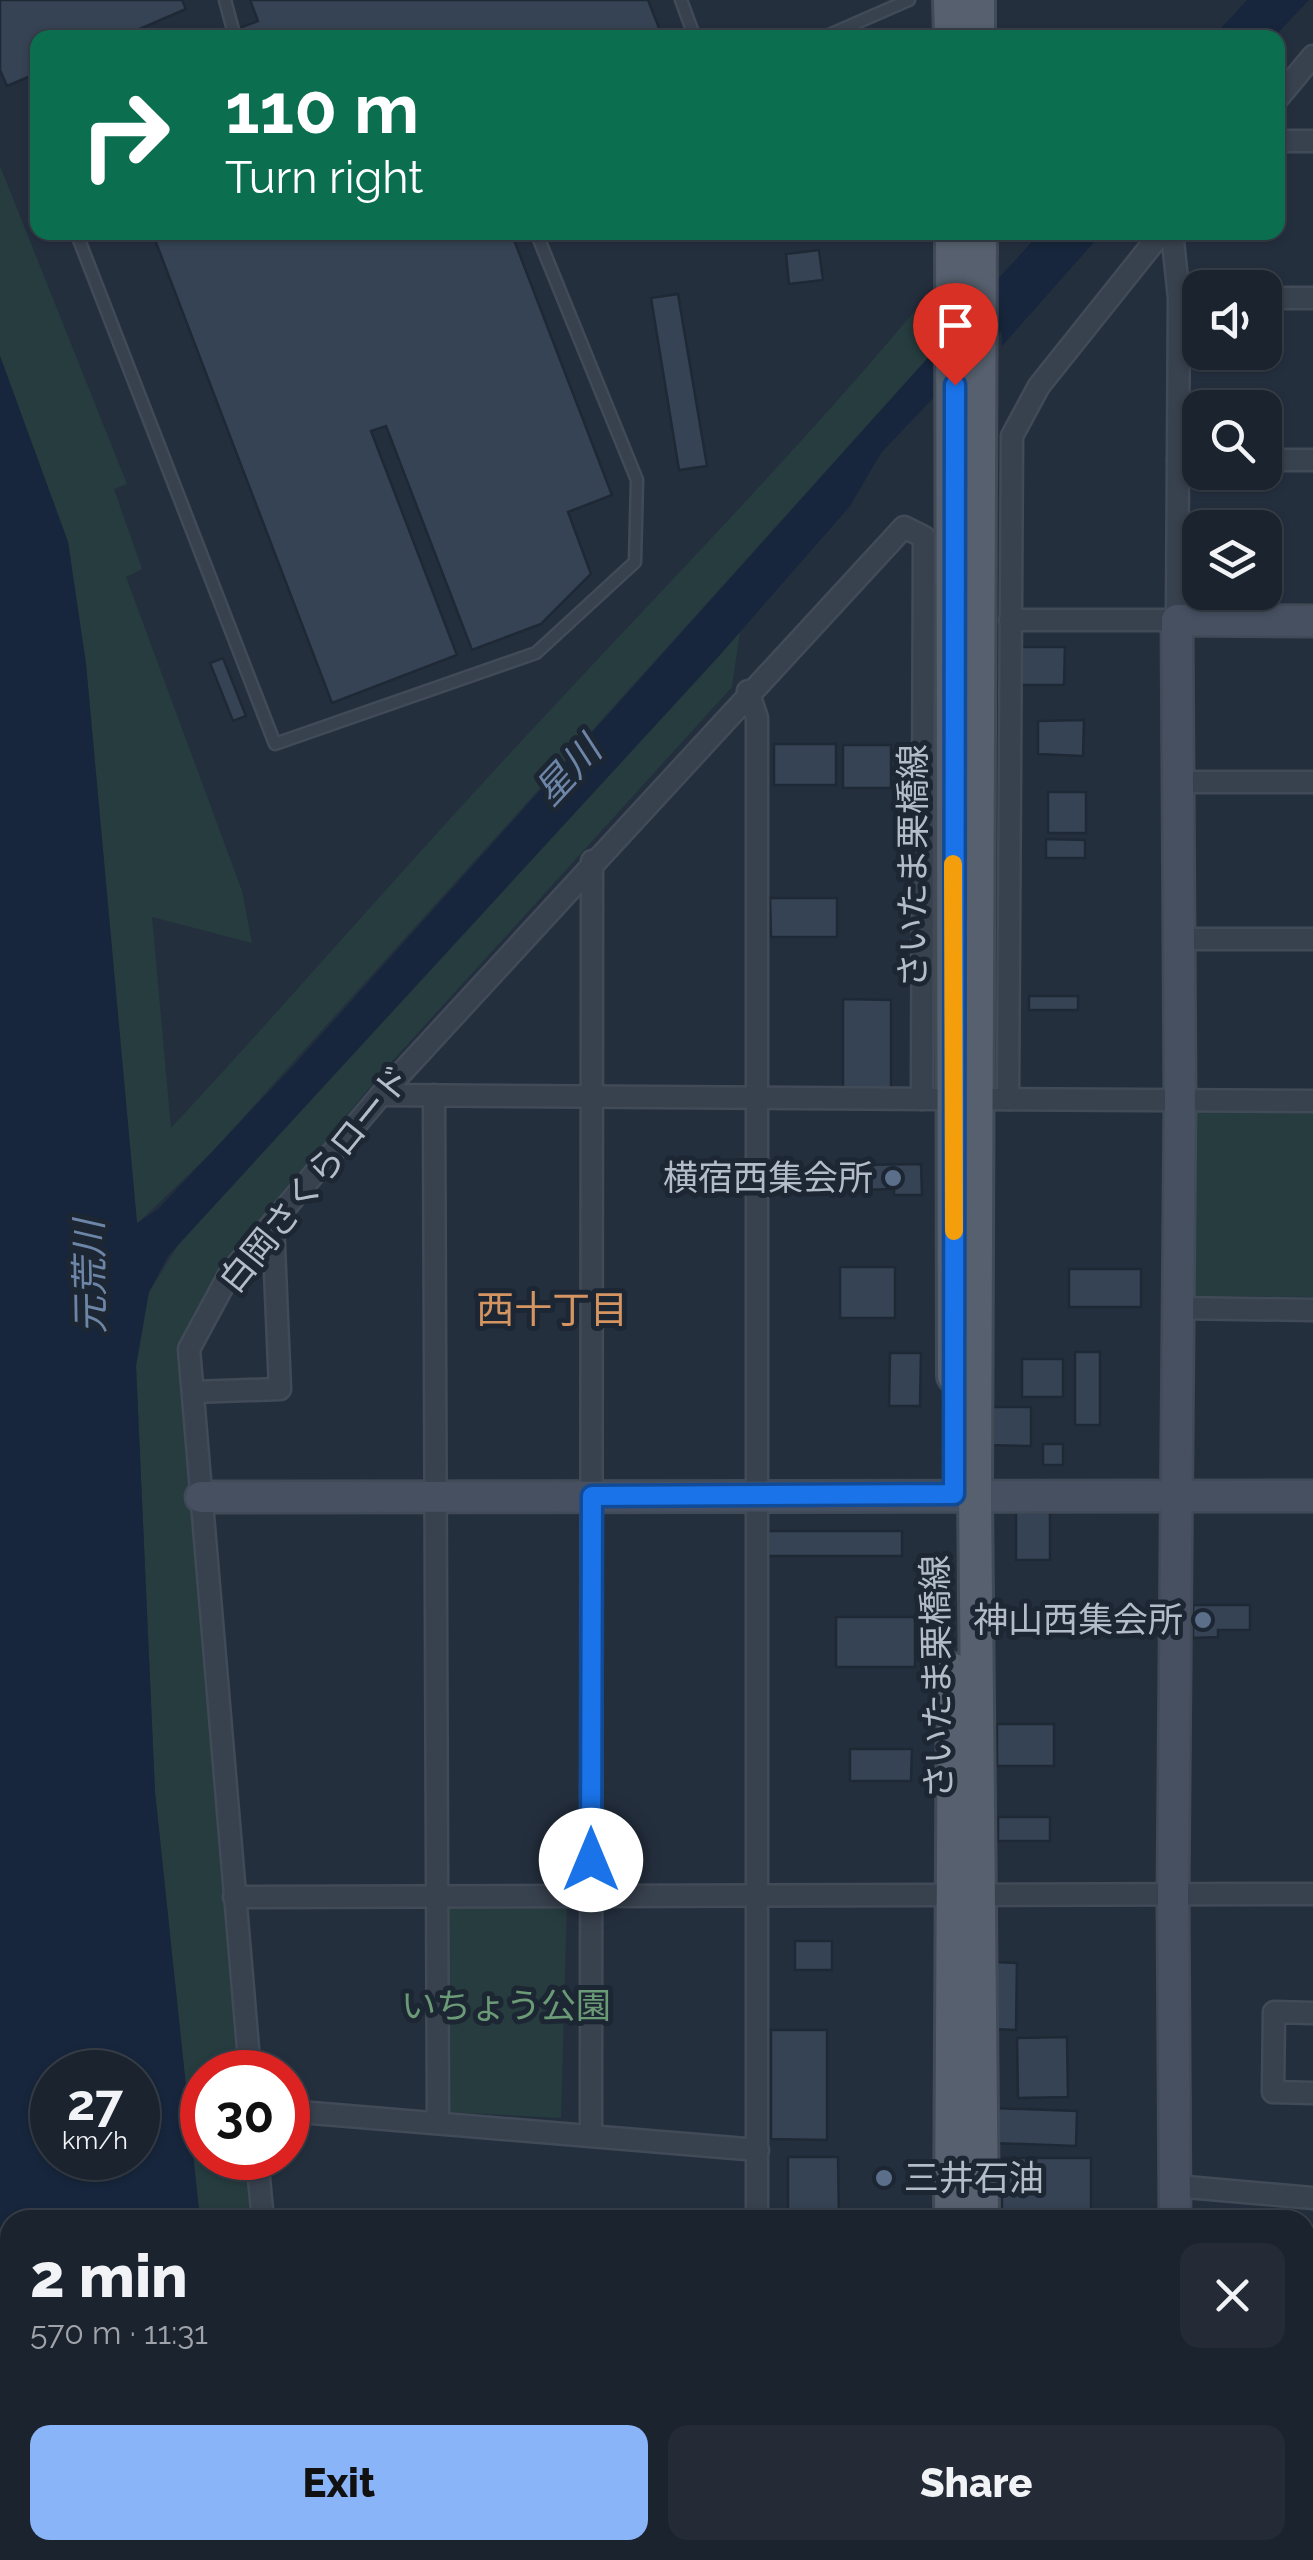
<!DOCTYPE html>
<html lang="en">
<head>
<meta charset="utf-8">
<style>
	:root { --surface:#1b232e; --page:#242b36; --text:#f1f3f6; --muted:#a0a4aa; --line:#39404a; --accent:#8ab4f8 }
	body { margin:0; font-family:Raleway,"Noto Sans JP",sans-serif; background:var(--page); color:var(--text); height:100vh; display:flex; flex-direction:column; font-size:38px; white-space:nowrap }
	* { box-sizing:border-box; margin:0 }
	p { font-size:32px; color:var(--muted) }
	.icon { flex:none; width:55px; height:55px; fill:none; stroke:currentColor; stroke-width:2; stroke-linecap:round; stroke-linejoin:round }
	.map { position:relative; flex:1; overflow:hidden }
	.drawer { position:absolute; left:0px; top:2210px; width:1315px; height:350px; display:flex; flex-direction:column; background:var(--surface); border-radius:30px 30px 0 0; box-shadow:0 2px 8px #0004,0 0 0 2px var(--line) }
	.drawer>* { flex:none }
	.banner { position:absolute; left:30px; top:30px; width:1255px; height:210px; border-radius:20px; box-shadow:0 2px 8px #0004,0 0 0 2px var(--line); background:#0b6e4f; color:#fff; overflow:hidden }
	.tools { position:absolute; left:1182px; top:270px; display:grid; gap:20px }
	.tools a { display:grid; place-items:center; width:100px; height:100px; border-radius:20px; background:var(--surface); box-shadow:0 2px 8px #0004,0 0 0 2px var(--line); font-size:50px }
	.speed { position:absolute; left:30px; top:2050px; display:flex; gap:20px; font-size:50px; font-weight:700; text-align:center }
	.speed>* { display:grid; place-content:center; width:130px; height:130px; border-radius:50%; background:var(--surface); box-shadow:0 2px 8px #0004,0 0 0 2px var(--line); line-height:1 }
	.speed small { font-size:25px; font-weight:400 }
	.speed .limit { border:15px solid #d22; background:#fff; color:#111 }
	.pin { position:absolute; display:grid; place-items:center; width:85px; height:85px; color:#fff; margin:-102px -42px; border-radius:50% 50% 50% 0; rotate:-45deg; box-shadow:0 0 10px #0007 }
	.pin .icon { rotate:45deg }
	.me { position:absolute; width:110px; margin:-55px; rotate:0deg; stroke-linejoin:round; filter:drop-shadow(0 0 8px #0008) }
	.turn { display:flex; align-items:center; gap:35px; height:210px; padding:0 30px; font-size:45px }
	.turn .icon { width:130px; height:130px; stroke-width:2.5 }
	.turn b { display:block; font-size:70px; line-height:85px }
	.round { display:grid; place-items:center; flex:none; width:105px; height:105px; border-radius:20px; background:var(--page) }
	.overview { display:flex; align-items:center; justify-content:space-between; height:170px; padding:0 30px }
	h1 { font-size:60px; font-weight:800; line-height:75px }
	.button { display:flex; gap:20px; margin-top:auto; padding:20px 30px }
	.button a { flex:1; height:115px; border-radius:20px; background:var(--accent); color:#111; font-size:40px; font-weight:800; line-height:115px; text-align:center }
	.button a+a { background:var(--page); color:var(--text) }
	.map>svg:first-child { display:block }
	.green { fill:#263c3f }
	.water { fill:#17263c; fill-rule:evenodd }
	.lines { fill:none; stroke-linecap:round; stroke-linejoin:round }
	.river { stroke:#17263c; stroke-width:38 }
	.building { fill:#364354; stroke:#1f2835; stroke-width:2.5 }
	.lane-casing { stroke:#414a57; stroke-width:15 }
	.street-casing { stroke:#414a57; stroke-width:25 }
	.secondary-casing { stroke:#414a57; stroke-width:35 }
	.primary-casing { stroke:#414a57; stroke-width:38 }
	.lane { stroke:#38414e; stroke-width:10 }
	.street { stroke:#38414e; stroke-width:20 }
	.secondary { stroke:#465061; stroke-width:30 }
	.primary { stroke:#56606e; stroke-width:32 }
	.route-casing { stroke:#114b97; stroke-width:25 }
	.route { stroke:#1a73e8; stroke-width:18 }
	.slow { stroke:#f59e0b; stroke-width:18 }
	.service-dot { fill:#5c6f8a; stroke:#1d2633; stroke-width:4 }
	.labels { text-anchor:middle; stroke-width:10; stroke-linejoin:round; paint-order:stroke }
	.street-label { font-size:35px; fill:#b4bcc9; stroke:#1d2633 }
	.poi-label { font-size:35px; fill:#b4bcc9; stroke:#1d2633; text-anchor:end }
	.park-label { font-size:35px; fill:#6b9a76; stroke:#1d2633 }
	.water-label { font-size:38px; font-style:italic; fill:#6d86a8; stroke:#1d2633 }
	.neighbourhood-label { font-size:38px; fill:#d59563; stroke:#1d2633 }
</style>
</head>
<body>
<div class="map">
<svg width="1313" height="2560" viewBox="0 0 1313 2560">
	<rect width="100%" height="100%" fill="#242f3e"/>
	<!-- green -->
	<g class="green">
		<path d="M0 166 127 484 114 489 142 569 126 577 242 891 252 943 152 917 171 1128C287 1003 399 873 515 748 657 594 804 446 937 284L934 351 213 1151 137 1224 86 664 68 542 0 356Z"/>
		<path d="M741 624 732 687 386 1068 226 1260 180 1349 239 2072H202V2158H247L252 2220H200L155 1792 136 1366 148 1294 184 1235Z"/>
		<path d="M1313 1106V1297L1192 1296 1186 1110Z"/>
		<path d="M567 1899 561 2118 447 2112 449 1901Z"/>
		<path d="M0 2278 10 2396V2550H27L28 2560H3L0 2535Z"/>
	</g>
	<!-- water -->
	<g class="water">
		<path d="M1247 0H1309L1274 37H1213Z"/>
		<path d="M1041 232 1102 233 1002 346 1001 276Z"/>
		<path d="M934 351 938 393 881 453 850 506 720 655 168 1256 149 1292 136 1366 155 1792 200 2220H10V2396L0 2278V356L68 542 86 664 137 1223 158 1209 294 1065ZM52 2072H138V2158H52Z"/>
		<path d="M27 2550H234L235 2560H28Z"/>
	</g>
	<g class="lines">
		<!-- river -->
		<path class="river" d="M960 347 1068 232"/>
	</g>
	<!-- building -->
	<g class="building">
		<path d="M0 0H182L186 9 119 38H38V73L7 86 0 70Z"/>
		<path d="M250 0H648L663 38H213L258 21Z"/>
		<path d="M152 232H511L612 495 568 512 591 574 541 624 472 650 386 426 371 431 457 655 332 703Z"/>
		<path d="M819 250 823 280 789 284 786 254Z"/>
		<path d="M678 294 707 466 679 470 651 298Z"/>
		<path d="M1019 647H1065L1064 685H1019Z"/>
		<path d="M223 658 246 716 233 721 210 663Z"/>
		<path d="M1084 720 1083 756 1038 754V721Z"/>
		<rect x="774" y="744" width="62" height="41"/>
		<rect x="843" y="745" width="48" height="43"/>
		<rect x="1048" y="792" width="38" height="41"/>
		<path d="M1046 839 1085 840V858H1046Z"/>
		<path d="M770 898H837V937H771Z"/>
		<rect x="1029" y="996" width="49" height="14"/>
		<path d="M843 999 891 1000V1089L843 1088Z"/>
		<path d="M921 1164 922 1195H894V1189L857 1190V1165Z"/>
		<rect x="840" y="1267" width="55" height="51"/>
		<rect x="1069" y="1269" width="72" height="38"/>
		<rect x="1075" y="1352" width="25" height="73"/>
		<path d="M890 1353H921L920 1406H889Z"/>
		<rect x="1022" y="1359" width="41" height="38"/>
		<path d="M984 1407H1031V1446L983 1445Z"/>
		<rect x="1043" y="1444" width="20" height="21"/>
		<rect x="1016" y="1508" width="34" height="52"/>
		<rect x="761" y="1531" width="141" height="25"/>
		<path d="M1193 1605H1250V1630H1218V1637L1193 1638Z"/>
		<rect x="836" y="1617" width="79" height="50"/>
		<rect x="997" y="1724" width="57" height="42"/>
		<path d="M850 1749H912L911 1781H850Z"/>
		<rect x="998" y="1817" width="52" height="24"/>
		<rect x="795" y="1941" width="37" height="29"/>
		<path d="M994 1962 1017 1963 1016 2030 992 2029Z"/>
		<path d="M771 2030H827V2140L771 2139Z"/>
		<path d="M1067 2037 1068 2097 1018 2098 1017 2038Z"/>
		<path d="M993 2108 1077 2111 1076 2146 992 2143Z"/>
		<path d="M788 2157H838L839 2220H788Z"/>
		<rect x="1002" y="2158" width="89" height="62"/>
		<rect x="1007" y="2550" width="122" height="10"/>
	</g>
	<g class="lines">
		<defs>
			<g id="lane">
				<path d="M225 0 233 30"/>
				<path d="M681 0 695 38"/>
				<path d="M822 38 909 0"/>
				<path d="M76 232 275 744 536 653 635 562 637 480 536 232"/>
				<path d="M1144 2550V2560"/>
			</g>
			<g id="street">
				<path d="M1278 98 1313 56"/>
				<path d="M1278 141H1313"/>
				<path d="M1265 298H1313"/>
				<path d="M1178 460H1200"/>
				<path d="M1265 460H1313"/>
				<path d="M1010 620H1177L1179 298 1172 232"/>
				<path d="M748 691 757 718V2220"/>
				<path d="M1177 782H1313"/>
				<path d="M1177 939H1313"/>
				<path d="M381 1095 936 1099"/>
				<path d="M434 1095 438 2123"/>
				<path d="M965 1099 1313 1101"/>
				<path d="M1008 1099 1012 436 1039 386 1162 232"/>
				<path d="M1177 1308 1313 1310"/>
				<path d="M193 1392 280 1389 273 1223"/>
				<path d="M234 1897 1313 1894"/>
				<path d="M1313 2013 1274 2012 1273 2092 1313 2093"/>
				<path d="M250 2072 189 1349 230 1273 381 1095 904 527 924 537 922 1099"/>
				<path d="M288 2111 758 2150"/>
				<path d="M591 2136 592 861"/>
				<path d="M257 2158 263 2220"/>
				<path d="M1175 2186 1313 2198"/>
				<path d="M292 2550 293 2560"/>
				<path d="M588 2550V2560"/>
				<path d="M1177 2550 1282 2560"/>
				<path d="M459 2560V2550"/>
			</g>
			<g id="secondary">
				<path d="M201 1497 1313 1496"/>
				<path d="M1175 2220 1173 1895 1180 1100 1177 620 1313 621"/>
				<path d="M1305 2381 1313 2382"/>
				<path d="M747 2550V2560"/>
				<path d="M1176 2560V2550"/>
			</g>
			<g id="primary">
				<path d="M950 0 951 38"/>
				<path d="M978 0V38"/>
				<path d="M952 232 954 1376"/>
				<path d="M980 232 975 1495 982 2220"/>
				<path d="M951 2220 954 1670"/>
				<path d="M951 2550V2560"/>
				<path d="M979 2560V2550"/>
			</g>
		</defs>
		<!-- lane casing -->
		<use href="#lane" class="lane-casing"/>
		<!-- street casing -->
		<use href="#street" class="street-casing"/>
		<!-- secondary casing -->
		<use href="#secondary" class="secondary-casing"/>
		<!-- primary casing -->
		<use href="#primary" class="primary-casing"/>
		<!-- lane -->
		<use href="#lane" class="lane"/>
		<!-- street -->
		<use href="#street" class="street"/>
		<!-- secondary -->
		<use href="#secondary" class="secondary"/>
		<!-- primary -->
		<use href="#primary" class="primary"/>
	</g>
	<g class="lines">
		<defs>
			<path id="route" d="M591 1860 592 1496 954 1494 955 385"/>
		</defs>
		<!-- route casing -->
		<use href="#route" class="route-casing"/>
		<!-- route -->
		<use href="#route" class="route"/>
		<!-- slow -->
		<path class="slow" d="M953 864 954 1231"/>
	</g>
	<!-- markers -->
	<g class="service-dot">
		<circle cx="893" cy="1178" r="10"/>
		<circle cx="1203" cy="1620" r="10"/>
		<circle cx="884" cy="2178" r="10"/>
	</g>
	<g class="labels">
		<!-- street labels -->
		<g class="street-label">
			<text transform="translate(913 866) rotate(-90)" y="12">さいたま栗橋線</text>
			<text transform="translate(315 1179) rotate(-51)" y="12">白岡さくらロード</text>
			<text transform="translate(937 1677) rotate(-91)" y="12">さいたま栗橋線</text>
		</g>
		<!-- poi labels -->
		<g class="poi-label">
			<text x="873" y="1190">横宿西集会所</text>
			<text x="1183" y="1632">神山西集会所</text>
			<text x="904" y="2190" text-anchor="start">三井石油</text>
		</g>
		<!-- park labels -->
		<g class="park-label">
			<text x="506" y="2018">いちょう公園</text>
		</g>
		<!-- water labels -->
		<g class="water-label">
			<text transform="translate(568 771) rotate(-47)" y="13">星川</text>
			<text transform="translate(90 1277) rotate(-91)" y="13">元荒川</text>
		</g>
		<!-- neighbourhood labels -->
		<g class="neighbourhood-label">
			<text x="552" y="1323">西十丁目</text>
		</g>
	</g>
</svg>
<div class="tools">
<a><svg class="icon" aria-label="sound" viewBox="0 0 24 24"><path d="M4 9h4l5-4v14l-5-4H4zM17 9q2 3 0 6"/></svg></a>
<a><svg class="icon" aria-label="search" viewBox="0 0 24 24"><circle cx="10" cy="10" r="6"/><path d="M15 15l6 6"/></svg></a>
<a><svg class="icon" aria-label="layers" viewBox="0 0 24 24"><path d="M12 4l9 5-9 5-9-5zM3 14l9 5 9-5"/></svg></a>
</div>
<div class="speed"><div>27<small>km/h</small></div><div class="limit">30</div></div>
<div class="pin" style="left:955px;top:385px;background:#d93025"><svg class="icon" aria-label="arrive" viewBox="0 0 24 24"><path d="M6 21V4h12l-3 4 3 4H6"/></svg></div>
<svg class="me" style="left:591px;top:1860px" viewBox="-20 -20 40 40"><circle r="19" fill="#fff"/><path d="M0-13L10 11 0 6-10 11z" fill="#1a73e8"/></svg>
<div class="banner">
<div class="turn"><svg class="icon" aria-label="right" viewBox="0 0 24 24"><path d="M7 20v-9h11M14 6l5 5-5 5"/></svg><div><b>110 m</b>Turn right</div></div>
</div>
<section class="drawer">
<div class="overview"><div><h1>2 min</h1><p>570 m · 11:31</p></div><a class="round"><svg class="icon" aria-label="close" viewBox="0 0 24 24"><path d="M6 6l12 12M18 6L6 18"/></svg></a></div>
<div class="button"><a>Exit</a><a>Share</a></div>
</section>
</div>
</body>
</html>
